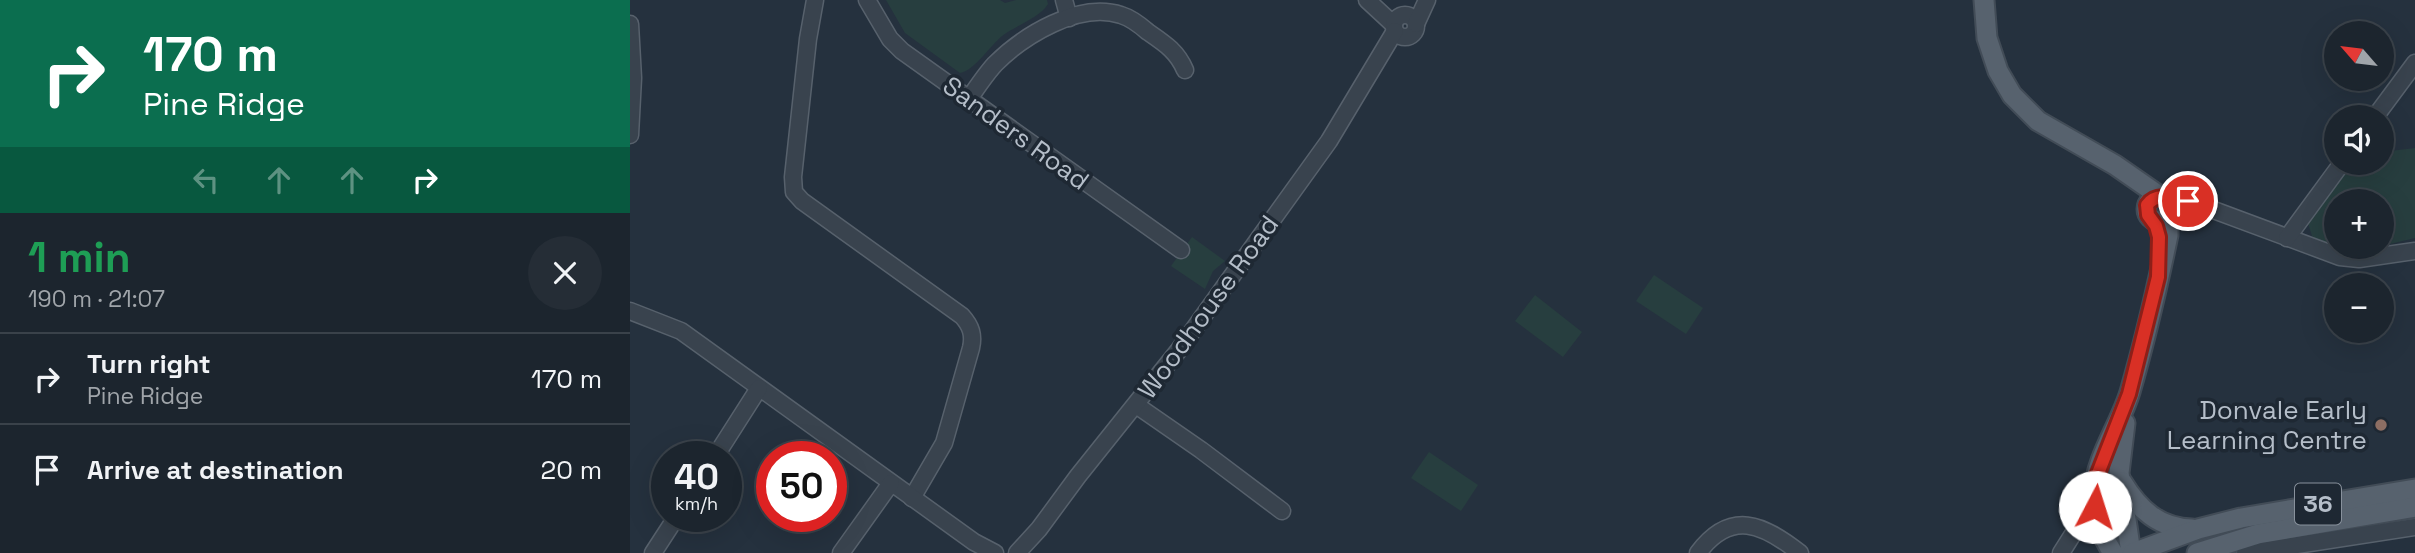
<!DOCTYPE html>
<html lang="en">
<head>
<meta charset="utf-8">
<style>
	:root { --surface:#1c252e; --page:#252d36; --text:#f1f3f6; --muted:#a0a5aa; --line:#3a424a }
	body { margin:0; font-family:"Space Grotesk",sans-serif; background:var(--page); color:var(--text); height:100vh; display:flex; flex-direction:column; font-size:26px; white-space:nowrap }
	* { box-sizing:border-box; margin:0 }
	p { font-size:23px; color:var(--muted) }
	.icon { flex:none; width:38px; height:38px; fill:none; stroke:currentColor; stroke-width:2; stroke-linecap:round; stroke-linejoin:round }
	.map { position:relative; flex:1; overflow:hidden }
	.side { display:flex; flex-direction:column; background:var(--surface); width:630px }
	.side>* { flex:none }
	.top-card { background:#0b6e4f; color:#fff; overflow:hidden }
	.needle { width:46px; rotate:298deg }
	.buttons { position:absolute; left:1694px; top:21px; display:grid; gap:14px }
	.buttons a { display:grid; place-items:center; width:70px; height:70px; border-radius:50%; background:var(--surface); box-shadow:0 7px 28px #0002,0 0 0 2px var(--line); font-size:35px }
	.speed { position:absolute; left:21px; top:441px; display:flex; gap:14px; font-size:35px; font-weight:700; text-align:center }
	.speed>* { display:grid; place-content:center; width:91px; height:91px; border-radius:50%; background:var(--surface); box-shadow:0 7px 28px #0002,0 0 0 2px var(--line); line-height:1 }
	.speed small { font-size:18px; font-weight:400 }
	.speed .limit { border:10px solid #d22; background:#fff; color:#111 }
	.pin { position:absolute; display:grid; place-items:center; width:60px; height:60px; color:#fff; margin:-30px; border:4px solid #fff; border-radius:50%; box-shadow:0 2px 7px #0007 }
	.me { position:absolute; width:77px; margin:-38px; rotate:5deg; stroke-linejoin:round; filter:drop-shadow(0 0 5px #0008) }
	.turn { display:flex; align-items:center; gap:24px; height:147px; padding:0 28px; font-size:32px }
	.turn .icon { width:91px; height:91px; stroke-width:2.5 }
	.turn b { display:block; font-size:49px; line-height:60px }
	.lanes { display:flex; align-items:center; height:66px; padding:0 28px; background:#0003; justify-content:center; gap:35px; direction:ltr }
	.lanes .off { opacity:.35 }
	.round { display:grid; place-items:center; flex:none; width:74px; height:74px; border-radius:37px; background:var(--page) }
	.head { display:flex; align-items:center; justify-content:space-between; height:119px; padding:0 28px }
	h1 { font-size:42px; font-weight:700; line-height:52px; color:#1e9e55 }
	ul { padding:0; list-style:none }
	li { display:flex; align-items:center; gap:21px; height:91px; padding:0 28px; border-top:2px solid var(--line) }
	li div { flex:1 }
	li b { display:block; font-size:26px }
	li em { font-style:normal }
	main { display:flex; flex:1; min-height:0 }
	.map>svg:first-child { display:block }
	.green { fill:#273e3f }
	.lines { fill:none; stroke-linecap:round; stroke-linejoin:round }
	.minor-casing { stroke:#57616c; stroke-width:19 }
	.major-casing { stroke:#424c57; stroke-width:23 }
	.minor { stroke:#39434e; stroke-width:16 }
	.major { stroke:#57626e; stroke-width:19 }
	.route-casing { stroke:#8d1f18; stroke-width:18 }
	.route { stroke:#d93025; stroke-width:12 }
	.education-dot { fill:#8d6e63; stroke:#1e2833; stroke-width:2.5 }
	.labels { text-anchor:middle; stroke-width:7; stroke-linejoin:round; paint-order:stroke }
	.shield { fill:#1e2833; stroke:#88919c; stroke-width:2 }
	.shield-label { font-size:24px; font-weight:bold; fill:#b5bec9 }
	.street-label { font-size:26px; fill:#b5bec9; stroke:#1e2833 }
	.poi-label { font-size:26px; fill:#b5bec9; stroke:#1e2833; text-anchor:end }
</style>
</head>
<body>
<main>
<section class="side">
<div class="top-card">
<div class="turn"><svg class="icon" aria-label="right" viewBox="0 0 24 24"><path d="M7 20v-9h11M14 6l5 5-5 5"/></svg><div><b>170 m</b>Pine Ridge</div></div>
<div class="lanes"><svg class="icon off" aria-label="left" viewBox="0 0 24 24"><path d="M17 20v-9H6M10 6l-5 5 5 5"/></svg><svg class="icon off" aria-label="ahead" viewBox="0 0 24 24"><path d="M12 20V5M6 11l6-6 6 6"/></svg><svg class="icon off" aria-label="ahead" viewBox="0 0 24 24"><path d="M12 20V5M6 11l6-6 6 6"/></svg><svg class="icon" aria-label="right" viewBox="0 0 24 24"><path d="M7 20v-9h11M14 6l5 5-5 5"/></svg></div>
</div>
<div class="head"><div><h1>1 min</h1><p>190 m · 21:07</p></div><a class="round"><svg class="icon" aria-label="close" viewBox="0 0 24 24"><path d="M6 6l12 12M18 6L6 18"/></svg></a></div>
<ul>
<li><svg class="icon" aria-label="right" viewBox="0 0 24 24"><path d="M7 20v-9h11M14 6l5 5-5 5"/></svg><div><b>Turn right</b><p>Pine Ridge</p></div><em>170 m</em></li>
<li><svg class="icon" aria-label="arrive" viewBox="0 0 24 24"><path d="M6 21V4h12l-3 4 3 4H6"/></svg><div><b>Arrive at destination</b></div><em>20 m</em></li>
</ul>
</section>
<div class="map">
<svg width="1785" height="553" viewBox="0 0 1785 553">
	<rect width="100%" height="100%" fill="#25313e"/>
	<!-- green -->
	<g class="green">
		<path d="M256 0H370L375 3 386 0H417L418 4C411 17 385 26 372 36 360 46 344 71 330 73L275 33Z"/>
		<path d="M1785 148V238L1752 246V201H1706V247H1748C1726 252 1699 253 1682 236L1678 223 1679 219 1718 163H1752V152Z"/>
		<path d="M562 237 595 261 583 271 575 289 541 266Z"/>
		<path d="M1024 275 1073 308 1056 334 1006 301Z"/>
		<path d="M905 295 952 332 933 357 885 321Z"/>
		<path d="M799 452 848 485 831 511 781 478Z"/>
	</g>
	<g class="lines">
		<defs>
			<g id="minor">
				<path d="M185 0 178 39 163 177 164 192 172 201 332 316C341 326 344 335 341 348L314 443 282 498"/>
				<path d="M237 0 260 39 272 51 551 250"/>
				<path d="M434 0 439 18"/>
				<path d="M737 0 764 25"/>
				<circle cx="775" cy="26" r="11"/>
				<path d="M0 24 3 78 0 135"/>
				<path d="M786 24 797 0"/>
				<path d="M339 99C347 87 355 75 365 64 393 36 449 1 491 15 501 18 510 25 518 32 534 43 547 51 555 70"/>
				<path d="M1745 117 1785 63"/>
				<path d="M1534 198 1562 202 1710 257 1729 259 1785 251"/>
				<path d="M1657 238 1712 163"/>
				<path d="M0 311 51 331 344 542 365 553"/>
				<path d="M506 405 571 450 652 511"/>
				<path d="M85 457 129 388"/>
				<path d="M23 553 47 516"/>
				<path d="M211 553 261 483"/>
				<path d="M387 553 409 529 448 476 548 351 699 141 765 31"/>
				<path d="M1068 553C1101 509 1133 524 1170 553"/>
				<path d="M1431 553 1455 515 1465 507"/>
				<path d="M1615 553 1785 527"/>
			</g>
			<g id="major">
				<path d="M1354 0 1357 38 1368 71 1382 95 1408 121 1485 165 1531 197"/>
				<circle cx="1529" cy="209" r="12"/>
				<path d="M1495 423 1489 473 1501 553"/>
				<path d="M1492 482C1509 510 1529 528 1562 529"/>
				<path d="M1483 553C1471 535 1463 514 1464 492 1466 457 1490 425 1500 392 1515 340 1527 288 1538 235V217"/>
				<path d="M1503 553 1568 529 1611 518 1785 489"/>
				<path d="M1567 553 1628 534 1785 507"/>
			</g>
		</defs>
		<!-- minor casing -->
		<use href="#minor" class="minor-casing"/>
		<!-- major casing -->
		<use href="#major" class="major-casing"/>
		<!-- minor -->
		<use href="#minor" class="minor"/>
		<!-- major -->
		<use href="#major" class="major"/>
	</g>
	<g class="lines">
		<defs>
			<path id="route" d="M1465 507 1467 476 1499 394 1528 277 1529 237 1526 226 1518 215 1517 205C1526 192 1544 198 1558 201"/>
		</defs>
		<!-- route casing -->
		<use href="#route" class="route-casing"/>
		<!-- route -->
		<use href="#route" class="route"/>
	</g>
	<!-- markers -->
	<circle class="education-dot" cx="1751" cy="425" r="7"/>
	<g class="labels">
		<!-- shield labels -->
		<rect class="shield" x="1665" y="483.5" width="46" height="41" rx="5"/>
		<g class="shield-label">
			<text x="1688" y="512">36</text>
		</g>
		<!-- street labels -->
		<g class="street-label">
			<text transform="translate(386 133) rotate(36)" y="9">Sanders Road</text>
			<text transform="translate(578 307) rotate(-54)" y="9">Woodhouse Road</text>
		</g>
		<!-- poi labels -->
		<g class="poi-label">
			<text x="1737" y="419">Donvale Early<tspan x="1737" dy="30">Learning Centre</tspan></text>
		</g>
	</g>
</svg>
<div class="buttons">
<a><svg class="needle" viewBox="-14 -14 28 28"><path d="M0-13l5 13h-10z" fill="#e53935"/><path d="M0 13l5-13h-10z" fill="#a0a5aa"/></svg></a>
<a><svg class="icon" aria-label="sound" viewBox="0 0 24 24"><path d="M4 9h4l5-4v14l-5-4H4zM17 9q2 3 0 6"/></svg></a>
<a>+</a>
<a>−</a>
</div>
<div class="speed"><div>40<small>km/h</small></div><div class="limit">50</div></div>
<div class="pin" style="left:1558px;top:201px;background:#d93025"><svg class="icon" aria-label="arrive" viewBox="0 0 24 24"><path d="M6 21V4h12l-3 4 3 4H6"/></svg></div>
<svg class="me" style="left:1465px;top:507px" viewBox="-20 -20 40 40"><circle r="19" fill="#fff"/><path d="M0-13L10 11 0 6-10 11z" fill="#d93025"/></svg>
</div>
</main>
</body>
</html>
